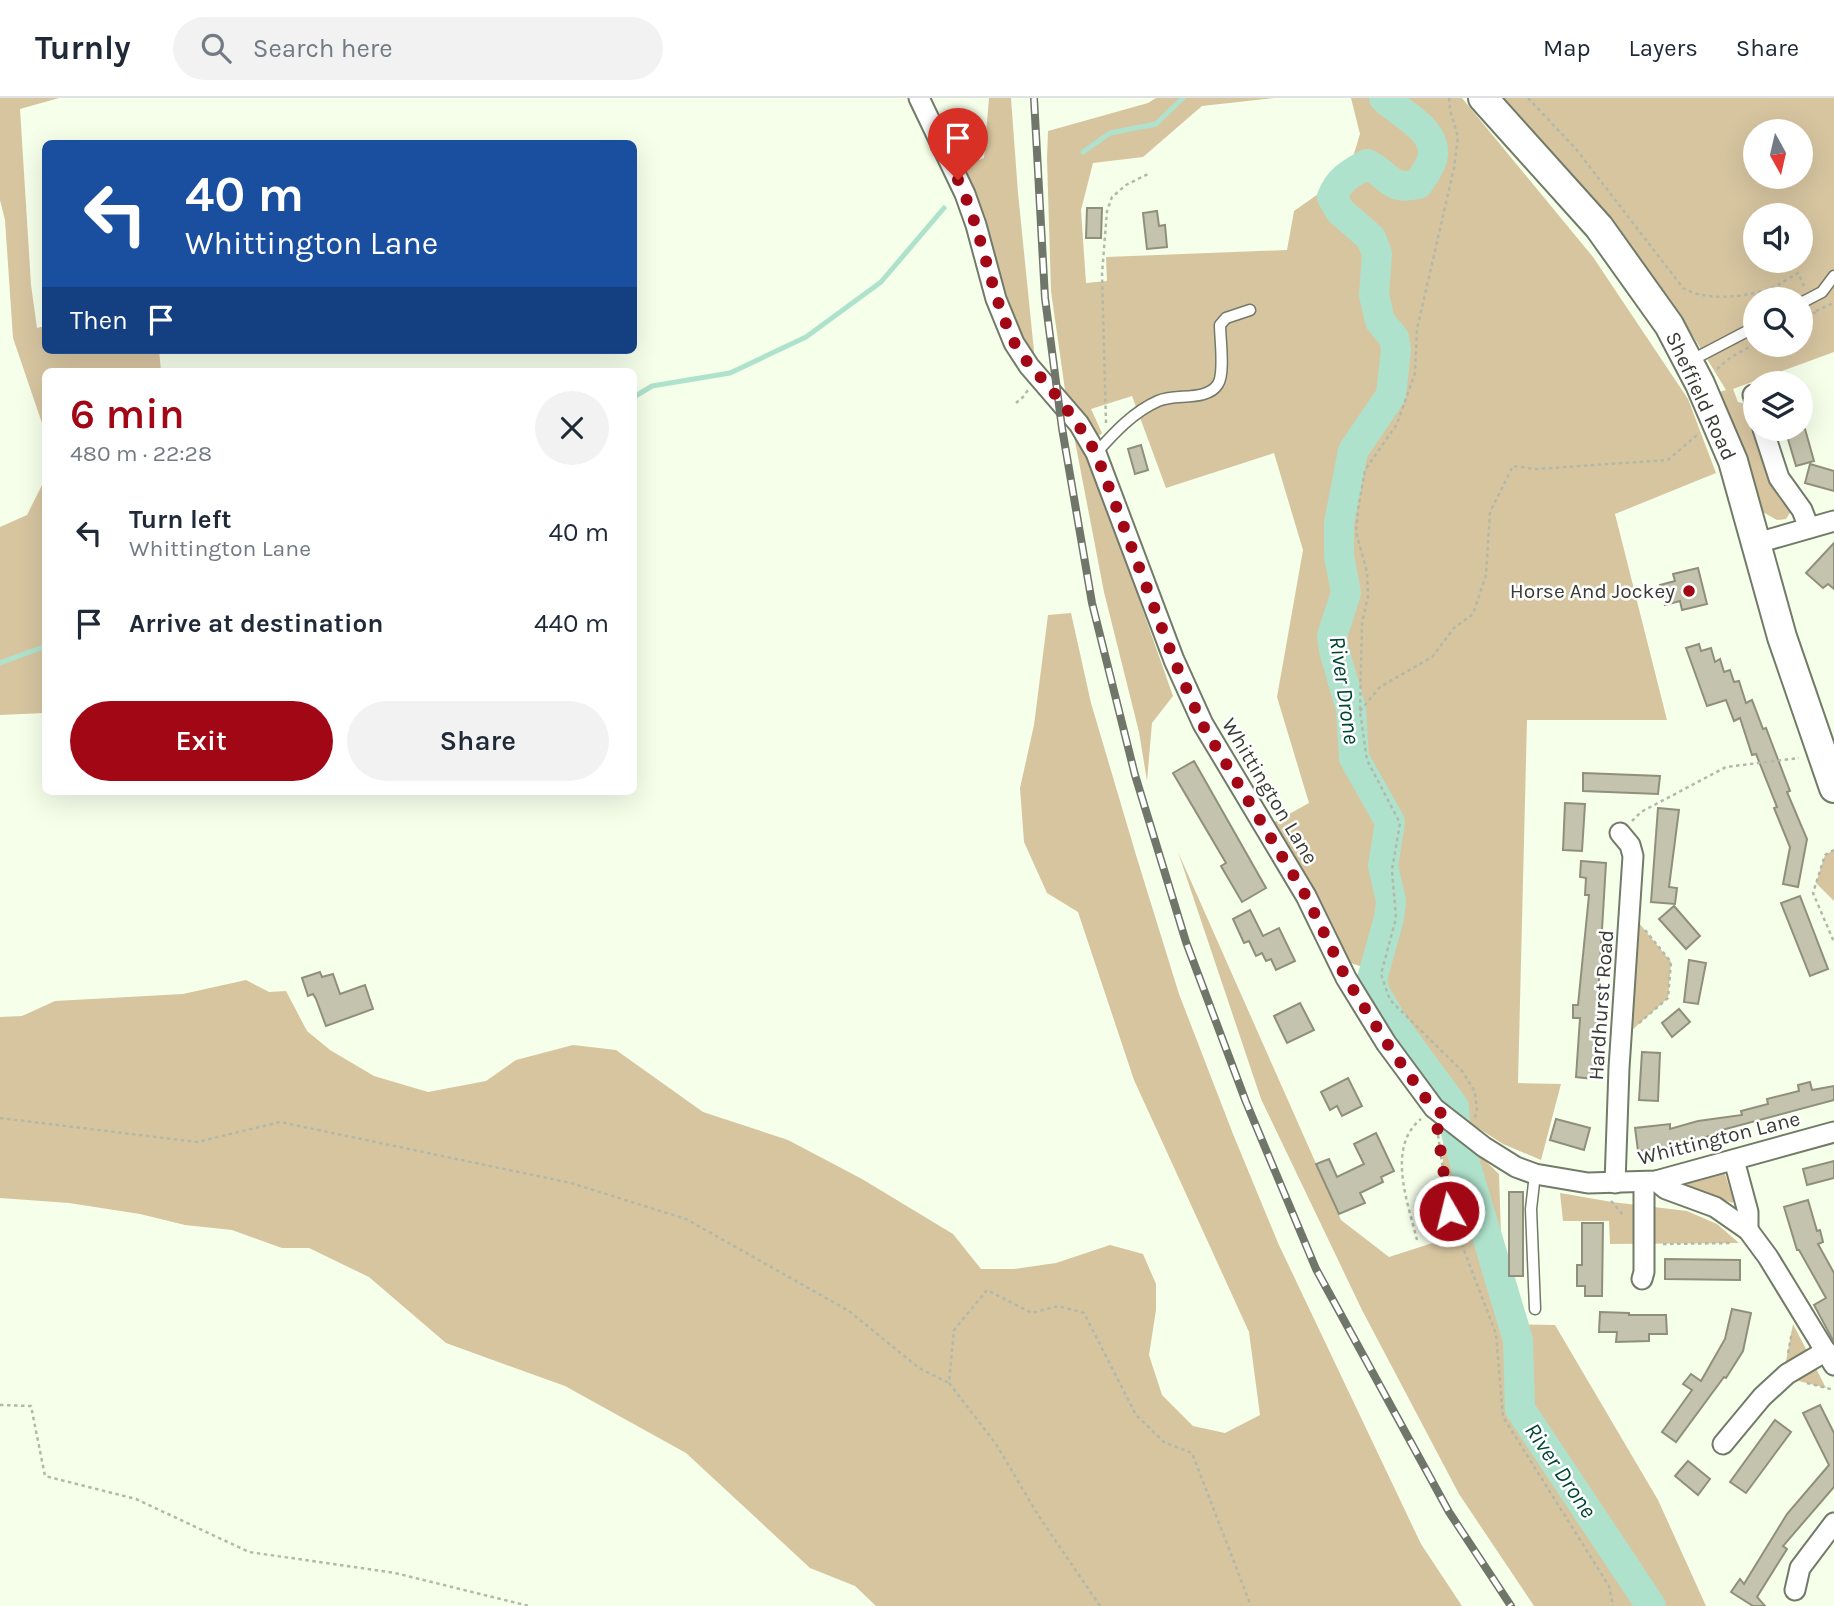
<!DOCTYPE html>
<html lang="en">
<head>
<meta charset="utf-8">
<style>
	:root { --surface:#fff; --page:#f2f2f3; --text:#1f2937; --muted:#747a83; --line:#e0e1e3; --accent:#a20716 }
	body { margin:0; font-family:Karla,sans-serif; background:var(--page); color:var(--text); height:100vh; display:flex; flex-direction:column; font-size:26px; white-space:nowrap }
	* { box-sizing:border-box; margin:0 }
	p { font-size:23px; color:var(--muted) }
	.icon { flex:none; width:38px; height:38px; fill:none; stroke:currentColor; stroke-width:2; stroke-linecap:round; stroke-linejoin:round }
	.map { position:relative; flex:1; overflow:hidden }
	.drawer { position:absolute; left:42px; top:270px; width:595px; height:427px; display:flex; flex-direction:column; background:var(--surface); border-radius:10px; box-shadow:0 7px 28px #0002 }
	.drawer>* { flex:none }
	.top-card { position:absolute; left:42px; top:42px; width:595px; height:214px; border-radius:10px; box-shadow:0 7px 28px #0002; background:#1a4fa0; color:#fff; overflow:hidden }
	.needle { width:46px; rotate:172deg }
	.controls { position:absolute; left:1743px; top:21px; display:grid; gap:14px }
	.controls a { display:grid; place-items:center; width:70px; height:70px; border-radius:50%; background:var(--surface); box-shadow:0 7px 28px #0002; font-size:35px }
	.pin { position:absolute; display:grid; place-items:center; width:60px; height:60px; color:#fff; margin:-72px -30px; border-radius:50% 50% 50% 0; rotate:-45deg; box-shadow:0 0 7px #0007 }
	.pin .icon { rotate:45deg }
	.me { position:absolute; width:77px; margin:-38px; rotate:352deg; stroke-linejoin:round; filter:drop-shadow(0 0 5px #0008) }
	.turn { display:flex; align-items:center; gap:24px; height:147px; padding:0 28px; font-size:32px }
	.turn .icon { width:91px; height:91px; stroke-width:2.5 }
	.turn b { display:block; font-size:49px; line-height:60px }
	.then { display:flex; align-items:center; height:66px; padding:0 28px; background:#0003; gap:14px; font-size:26px }
	.round { display:grid; place-items:center; flex:none; width:74px; height:74px; border-radius:37px; background:var(--page) }
	.summary { display:flex; align-items:center; justify-content:space-between; height:119px; padding:0 28px }
	h1 { font-size:42px; font-weight:600; line-height:52px; color:var(--accent) }
	.cta { display:flex; gap:14px; margin-top:auto; padding:14px 28px }
	.cta a { flex:1; height:80px; border-radius:42px; background:var(--accent); color:#fff; font-size:28px; font-weight:600; line-height:80px; text-align:center }
	.cta a+a { background:var(--page); color:var(--text) }
	ul { padding:0; list-style:none }
	li { display:flex; align-items:center; gap:21px; height:91px; padding:0 28px }
	li div { flex:1 }
	li b { display:block; font-size:26px }
	li em { font-style:normal }
	header { display:flex; align-items:center; gap:42px; box-sizing:border-box; height:98px; padding:0 35px; background:var(--surface); border-bottom:2px solid var(--line) }
	header strong { font-size:33px }
	nav { display:flex; gap:38px; margin-inline-start:auto; font-size:24px }
	.search { width:490px; height:63px; background:var(--page); display:flex; align-items:center; gap:18px; box-sizing:border-box; padding:0 24px; border-radius:38px; color:var(--muted); font-size:26px }
	.map>svg:first-child { display:block }
	.green { fill:#d7c5a0; fill-rule:evenodd }
	.lines { fill:none; stroke-linecap:round; stroke-linejoin:round }
	.stream { stroke:#afe2cc; stroke-width:5 }
	.river { stroke:#afe2cc; stroke-width:30 }
	.building { fill:#c4c4ae; stroke:#908f7b; stroke-width:2 }
	.service-casing { stroke:#727a68; stroke-width:13 }
	.minor-casing { stroke:#727a68; stroke-width:23 }
	.secondary-casing { stroke:#727a68; stroke-width:32 }
	.path { stroke:#b2b9a9; stroke-width:2.5; stroke-dasharray:3.5 3.5; stroke-linecap:butt }
	.service { stroke:#fff; stroke-width:10 }
	.minor { stroke:#fff; stroke-width:19 }
	.secondary { stroke:#fff; stroke-width:28 }
	.rail-casing { stroke:#71766a; stroke-width:8 }
	.rail { stroke:#fff; stroke-width:5; stroke-dasharray:16; stroke-linecap:butt }
	.route { stroke:#a20716; stroke-width:12; stroke-dasharray:0 21.6 }
	.poi-dot { fill:#a20716; stroke:#fff; stroke-width:2.5 }
	.labels { text-anchor:middle; stroke-width:5; stroke-linejoin:round; paint-order:stroke }
	.street-label { font-size:21px; fill:#393c34; stroke:#fff }
	.poi-label { font-size:21px; fill:#393c34; stroke:#fff; text-anchor:end }
	.water-label { font-size:23px; font-style:italic; fill:#004632; stroke:#fff }
</style>
</head>
<body>
<header>
<strong>Turnly</strong>
<div class="search"><svg class="icon" aria-label="search" viewBox="0 0 24 24"><circle cx="10" cy="10" r="6"/><path d="M15 15l6 6"/></svg>Search here</div>
<nav><a>Map</a><a>Layers</a><a>Share</a></nav>
</header>
<div class="map">
<svg width="1834" height="1508" viewBox="0 0 1834 1508">
	<rect width="100%" height="100%" fill="#f5ffea"/>
	<!-- green -->
	<g class="green">
		<path d="M0 0H59L20 11 31 187 37 230 45 228 46 252H159L161 273H46L45 334 13 240 5 122 0 102Z"/>
		<path d="M989 0H1011L1018 95 1035 263 1014 224 961 69 984 60Z"/>
		<path d="M1156 0H1274L1202 8 1143 59 1093 65 1081 112 1086 185 1107 183 1106 159 1287 152 1294 113 1348 75 1360 36 1351 0H1462L1593 159 1688 301 1716 375 1615 416 1667 622H1527L1518 985 1561 986 1541 1062 1503 1046 1464 1021 1465 1003 1395 923 1371 872 1351 865 1322 805 1271 726 1309 705 1277 599 1303 452 1274 355 1166 390 1132 298 1091 311 1102 335 1094 342 1066 299 1051 193 1047 61 1048 33 1148 5Z"/>
		<path d="M1495 0H1834V254L1733 291 1738 304 1746 306 1776 389 1792 407 1791 413 1786 421 1777 422 1761 413 1719 294 1726 292 1674 207 1621 141ZM1755 33H1801V79H1755ZM1755 117H1801V163H1755ZM1755 201H1801V247H1755Z"/>
		<path d="M1073 333 1094 373 1173 598 1152 625 1147 683 1139 634 1104 494Z"/>
		<path d="M45 381V615L0 617V429L27 417Z"/>
		<path d="M1071 515 1091 605 1136 757 1179 896 1233 1036 1278 1145 1421 1446 1462 1508H876L855 1488 810 1470 686 1355 565 1288 446 1245 369 1179 309 1150H282L232 1132 185 1127 140 1116 69 1105 0 1100V919L22 918 55 903 183 896 246 882 269 894 286 893 307 933 330 952 374 978 428 994 486 983 516 962 573 947 616 952 703 1014 788 1042 862 1081 953 1136 981 1171H1014L1056 1165 1110 1147 1143 1156 1156 1186V1212L1149 1257 1162 1297 1193 1328 1225 1335 1260 1317 1249 1234 1134 982 1078 814 1047 795 1024 744 1020 690 1034 627 1048 517Z"/>
		<path d="M1834 752V803L1816 785 1825 757Z"/>
		<path d="M1178 754 1341 1122 1389 1159 1439 1143 1444 1034 1449 1028 1499 1076 1504 1226 1555 1227 1658 1402 1706 1508H1534L1459 1396 1362 1212 1261 1001Z"/>
		<path d="M1639 825 1671 864 1668 900 1632 932Z"/>
		<path d="M1720 1074 1725 1076 1733 1101V1105L1679 1088Z"/>
		<path d="M1560 1095 1612 1104 1687 1113 1717 1126 1739 1145 1610 1146 1609 1123H1563Z"/>
		<path d="M1793 1226 1826 1290 1783 1279Z"/>
	</g>
	<g class="lines">
		<!-- stream -->
		<g class="stream">
			<path d="M1083 54 1110 35 1156 26 1183 0"/>
			<path d="M634 299 652 288 730 275 806 239 881 184 944 110"/>
			<path d="M0 565 46 548"/>
		</g>
		<!-- river -->
		<path class="river" d="M1384 0C1401 17 1440 32 1432 62 1429 70 1423 79 1418 86 1389 93 1391 78 1367 66 1351 75 1339 81 1332 99L1340 113 1371 140 1377 156 1374 197 1380 223 1394 240 1396 252 1391 297 1353 353 1339 425V457L1346 495 1332 538 1334 552 1351 611 1354 660 1390 724 1383 768 1391 803 1389 820 1372 881 1375 895 1396 930 1454 1009 1456 1035 1518 1242 1520 1311 1651 1508"/>
	</g>
	<!-- building -->
	<g class="building">
		<path d="M1087 110H1102L1101 140H1086Z"/>
		<path d="M1157 113 1159 128 1165 127 1167 149 1147 151 1143 115Z"/>
		<path d="M1785 331H1805L1814 363 1796 368Z"/>
		<path d="M1141 347 1148 372 1135 376 1128 351Z"/>
		<path d="M1810 366 1834 373V393L1805 385Z"/>
		<path d="M1834 445V491L1828 486 1823 490 1806 475Z"/>
		<path d="M1698 470 1707 506 1682 512 1680 503 1665 507 1660 487 1675 483 1673 476Z"/>
		<path d="M1699 546 1701 553 1711 550 1715 564 1720 561 1724 574 1730 572 1734 584 1739 583 1746 605 1752 602 1763 631 1766 630 1790 693 1787 694 1807 741 1798 789 1783 786 1790 749 1774 710 1777 709 1756 656 1752 657 1740 620 1734 623 1726 602 1707 608 1686 550Z"/>
		<path d="M1194 663 1266 790 1242 804 1221 768 1226 765 1173 675Z"/>
		<path d="M1583 675 1660 678 1658 696 1583 693Z"/>
		<path d="M1565 705 1585 706 1582 753 1563 752Z"/>
		<path d="M1658 710 1679 712 1669 789 1677 790 1675 806 1651 804Z"/>
		<path d="M1581 763 1606 765 1593 981 1576 979 1580 920H1573V907H1578L1589 797H1585L1586 780 1580 779Z"/>
		<path d="M1800 798 1828 871 1810 878 1781 805Z"/>
		<path d="M1674 808 1700 838 1686 851 1659 821Z"/>
		<path d="M1250 812 1263 838 1279 830 1295 863 1276 872 1271 861 1266 863 1262 855 1256 858 1249 843 1244 845 1233 821Z"/>
		<path d="M1689 862 1706 865 1698 906 1684 904Z"/>
		<path d="M320 874 322 879 333 876 340 896 365 887 373 911 326 928 316 901 313 896 308 898 302 880Z"/>
		<path d="M1300 905 1314 932 1287 945 1274 918Z"/>
		<path d="M1679 911 1690 924 1672 939 1662 925Z"/>
		<path d="M1642 954 1660 955 1658 1003 1639 1002Z"/>
		<path d="M1348 980 1362 1008 1342 1018 1337 1008 1330 1012 1321 994Z"/>
		<path d="M1810 984 1812 992 1834 988V1002L1718 1033V1036L1672 1047V1049L1638 1053 1635 1030 1670 1026V1031L1698 1023 1742 1017 1741 1013 1768 1006 1767 1001 1799 993 1798 987Z"/>
		<path d="M1556 1021 1590 1030 1584 1052 1550 1042Z"/>
		<path d="M1376 1035 1394 1073 1381 1079 1383 1084 1360 1095 1365 1105 1339 1116 1316 1066 1329 1061 1337 1079 1364 1066 1354 1046Z"/>
		<path d="M1834 1063V1080L1807 1087 1803 1071Z"/>
		<rect x="1509" y="1094" width="14" height="84"/>
		<path d="M1808 1102 1817 1133 1820 1132 1823 1144 1818 1146 1834 1175V1244L1814 1207 1826 1200 1799 1152H1797L1784 1109Z"/>
		<path d="M1582 1125H1603L1602 1198H1585V1188H1577V1167H1582Z"/>
		<path d="M1665 1161 1740 1162V1182L1665 1181Z"/>
		<path d="M1732 1211 1751 1215 1743 1253 1726 1280 1724 1279 1676 1344 1662 1334 1692 1292 1683 1286 1691 1276 1701 1283 1725 1241Z"/>
		<path d="M1600 1214 1629 1215V1217H1666L1667 1236H1649V1243L1616 1244 1617 1234H1599Z"/>
		<path d="M1820 1307 1834 1335V1389L1783 1448 1787 1451 1757 1499 1765 1508H1753L1731 1494 1740 1481 1744 1486 1787 1416 1829 1367 1803 1315Z"/>
		<path d="M1775 1322 1791 1334 1746 1395 1730 1384Z"/>
		<path d="M1688 1363 1710 1381 1698 1397 1675 1378Z"/>
	</g>
	<g class="lines">
		<defs>
			<g id="service">
				<path d="M1801 205 1822 194 1834 178"/>
				<path d="M1692 262 1755 229"/>
				<path d="M1096 355C1114 335 1133 314 1158 303 1175 295 1207 304 1218 286 1225 275 1220 241 1220 227L1226 220 1250 212"/>
				<path d="M1535 1076 1531 1111 1535 1211"/>
			</g>
			<g id="minor">
				<path d="M919 0 965 96 976 127 996 201 1014 245 1029 268 1079 326 1096 355 1174 562 1203 626 1306 798 1346 880 1386 945 1434 1010 1484 1049 1516 1069 1535 1076 1588 1085 1656 1083 1834 1034"/>
				<path d="M1753 297 1755 304"/>
				<path d="M1763 331 1779 380 1802 412 1809 430"/>
				<path d="M1757 445 1834 423"/>
				<path d="M1734 1062 1748 1114V1132"/>
				<path d="M1656 1083 1666 1091 1715 1109 1748 1132 1768 1159 1834 1267"/>
				<path d="M1615 1085 1619 970 1633 758 1630 747 1620 735"/>
				<path d="M1642 1181 1644 1174V1084"/>
				<path d="M1723 1346 1762 1299 1787 1276 1826 1253"/>
				<path d="M1795 1492 1800 1470 1834 1425"/>
			</g>
			<path id="secondary" d="M1483 0 1599 129 1669 227 1700 286 1733 363 1782 539 1834 690"/>
		</defs>
		<!-- service casing -->
		<use href="#service" class="service-casing"/>
		<!-- minor casing -->
		<use href="#minor" class="minor-casing"/>
		<!-- secondary casing -->
		<use href="#secondary" class="secondary-casing"/>
		<!-- path -->
		<g class="path">
			<path d="M1449 0 1450 12 1458 39 1454 70 1417 231 1415 275 1397 326 1365 372 1358 412 1356 434 1367 474 1368 498 1362 525 1360 613 1367 662 1400 725 1392 772 1396 820 1381 876 1390 902 1463 974 1475 994 1477 1014 1474 1021"/>
			<path d="M1528 0 1576 51 1683 190C1707 204 1744 199 1769 191 1779 187 1789 180 1798 175L1804 188"/>
			<path d="M1816 213 1834 205"/>
			<path d="M1801 222 1816 214"/>
			<path d="M1717 271 1731 259 1755 246"/>
			<path d="M1016 305 1023 299 1028 292"/>
			<path d="M1106 325 1102 176 1107 113 1112 99 1126 87 1150 75"/>
			<path d="M1360 613 1380 589 1432 559 1454 530 1473 516 1486 477 1490 414 1513 368 1536 371 1668 362 1697 337"/>
			<path d="M1632 723 1641 714 1726 669 1799 660"/>
			<path d="M1834 752 1825 757 1813 795 1834 844"/>
			<path d="M1639 925 1668 900 1671 864 1645 832"/>
			<path d="M0 1020 197 1044 280 1024 571 1085 686 1121 849 1213 919 1270 949 1285"/>
			<path d="M1438 1037 1449 1113 1496 1236 1503 1319 1609 1488 1613 1508"/>
			<path d="M1611 1103 1625 1119"/>
			<path d="M1417 1142C1408 1105 1386 1049 1421 1021"/>
			<path d="M1663 1146 1733 1145"/>
			<path d="M1788 1255 1792 1234"/>
			<path d="M1807 1285 1834 1292"/>
			<path d="M0 1307 31 1308 45 1378 136 1401 249 1454 395 1475 529 1508"/>
			<path d="M1100 1508 1038 1417 996 1346 949 1285 954 1232 987 1192 1032 1215 1058 1208 1084 1215 1136 1317 1164 1344 1192 1355 1251 1508"/>
		</g>
		<!-- service -->
		<use href="#service" class="service"/>
		<!-- minor -->
		<use href="#minor" class="minor"/>
		<!-- secondary -->
		<use href="#secondary" class="secondary"/>
		<defs>
			<path id="rail" d="M1034 0 1045 200 1062 330 1092 505 1135 677 1186 844 1246 1004 1316 1171 1449 1414 1511 1508"/>
		</defs>
		<!-- rail casing -->
		<use href="#rail" class="rail-casing"/>
		<!-- rail -->
		<use href="#rail" class="rail"/>
	</g>
	<g class="lines">
		<!-- route -->
		<path class="route" d="M958 82C983 134 989 192 1014 244 1021 258 1032 269 1043 282 1063 305 1080 328 1096 355L1174 562 1202 626 1306 798 1346 880 1386 944 1424 998 1434 1010 1445 1018 1437 1027 1449 1113"/>
	</g>
	<!-- markers -->
	<circle class="poi-dot" cx="1689" cy="493" r="7"/>
	<g class="labels">
		<!-- street labels -->
		<g class="street-label">
			<text transform="translate(1701 298) rotate(65)" y="7">Sheffield Road</text>
			<text transform="translate(1270 693) rotate(59)" y="7">Whittington Lane</text>
			<text transform="translate(1601 907) rotate(-86)" y="7">Hardhurst Road</text>
			<text transform="translate(1719 1040) rotate(-14)" y="7">Whittington Lane</text>
		</g>
		<!-- poi labels -->
		<g class="poi-label">
			<text x="1675" y="500">Horse And Jockey</text>
		</g>
		<!-- water labels -->
		<g class="water-label">
			<text transform="translate(1345 592) rotate(82)" y="8">River Drone</text>
			<text transform="translate(1561 1372) rotate(56)" y="8">River Drone</text>
		</g>
	</g>
</svg>
<div class="controls">
<a><svg class="needle" viewBox="-14 -14 28 28"><path d="M0-13l5 13h-10z" fill="#e53935"/><path d="M0 13l5-13h-10z" fill="#747a83"/></svg></a>
<a><svg class="icon" aria-label="sound" viewBox="0 0 24 24"><path d="M4 9h4l5-4v14l-5-4H4zM17 9q2 3 0 6"/></svg></a>
<a><svg class="icon" aria-label="search" viewBox="0 0 24 24"><circle cx="10" cy="10" r="6"/><path d="M15 15l6 6"/></svg></a>
<a><svg class="icon" aria-label="layers" viewBox="0 0 24 24"><path d="M12 4l9 5-9 5-9-5zM3 14l9 5 9-5"/></svg></a>
</div>
<div class="pin" style="left:958px;top:82px;background:#d93025"><svg class="icon" aria-label="arrive" viewBox="0 0 24 24"><path d="M6 21V4h12l-3 4 3 4H6"/></svg></div>
<svg class="me" style="left:1449px;top:1113px" viewBox="-20 -20 40 40"><circle r="17" fill="#a20716" stroke="#fff" stroke-width="3"/><path d="M0-11L8 9 0 5-8 9z" fill="#fff"/></svg>
<div class="top-card">
<div class="turn"><svg class="icon" aria-label="left" viewBox="0 0 24 24"><path d="M17 20v-9H6M10 6l-5 5 5 5"/></svg><div><b>40 m</b>Whittington Lane</div></div>
<div class="then">Then<svg class="icon" aria-label="arrive" viewBox="0 0 24 24"><path d="M6 21V4h12l-3 4 3 4H6"/></svg></div>
</div>
<section class="drawer">
<div class="summary"><div><h1>6 min</h1><p>480 m · 22:28</p></div><a class="round"><svg class="icon" aria-label="close" viewBox="0 0 24 24"><path d="M6 6l12 12M18 6L6 18"/></svg></a></div>
<ul>
<li><svg class="icon" aria-label="left" viewBox="0 0 24 24"><path d="M17 20v-9H6M10 6l-5 5 5 5"/></svg><div><b>Turn left</b><p>Whittington Lane</p></div><em>40 m</em></li>
<li><svg class="icon" aria-label="arrive" viewBox="0 0 24 24"><path d="M6 21V4h12l-3 4 3 4H6"/></svg><div><b>Arrive at destination</b></div><em>440 m</em></li>
</ul>
<div class="cta"><a>Exit</a><a>Share</a></div>
</section>
</div>
</body>
</html>
